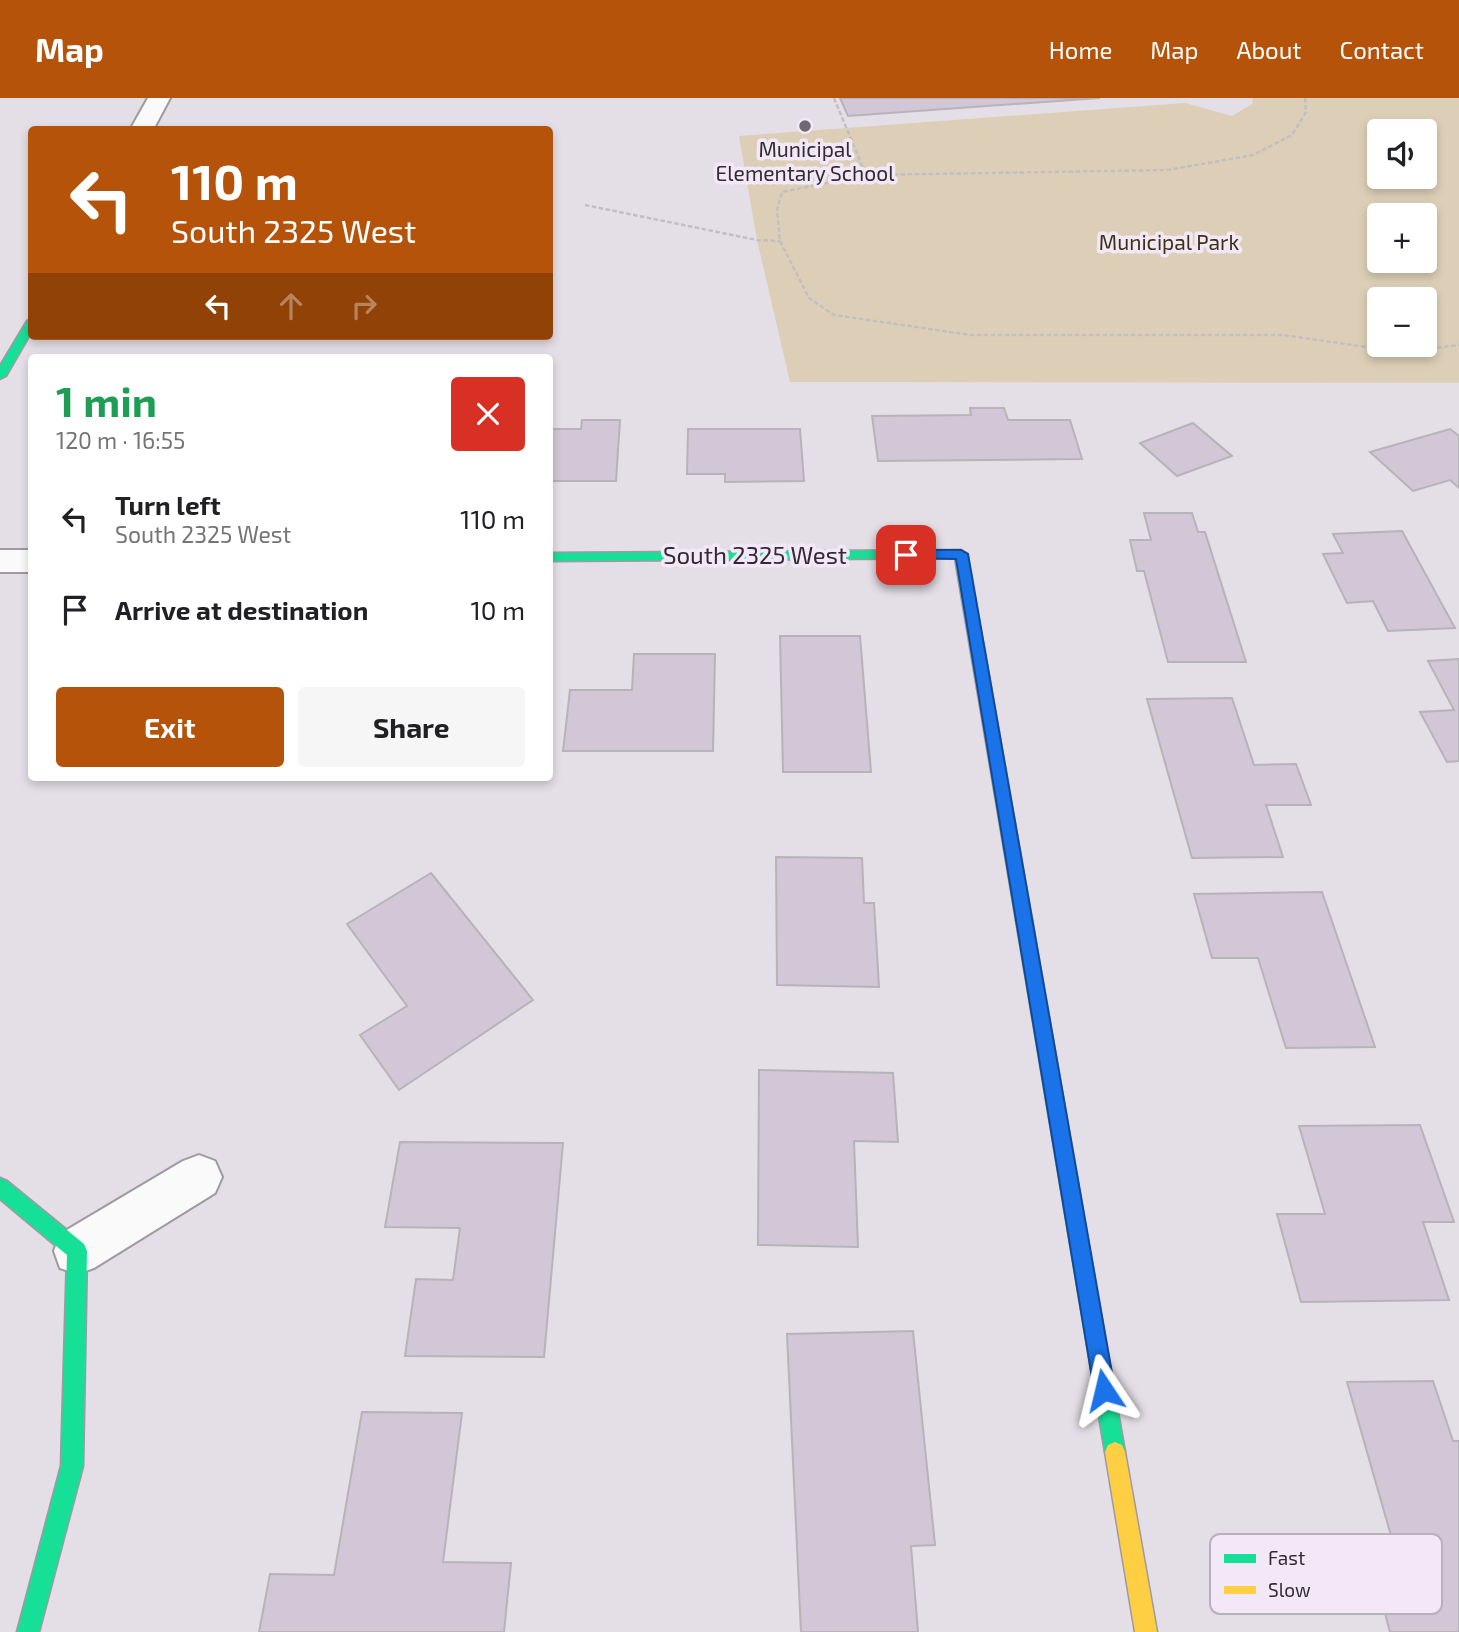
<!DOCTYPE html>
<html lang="en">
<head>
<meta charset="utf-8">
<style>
	:root { --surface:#fff; --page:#f6f6f6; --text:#202124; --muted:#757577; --accent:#b45309 }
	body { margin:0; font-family:"Exo 2",sans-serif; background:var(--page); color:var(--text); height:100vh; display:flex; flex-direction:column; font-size:26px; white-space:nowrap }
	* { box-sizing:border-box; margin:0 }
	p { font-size:23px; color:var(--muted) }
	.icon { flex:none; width:38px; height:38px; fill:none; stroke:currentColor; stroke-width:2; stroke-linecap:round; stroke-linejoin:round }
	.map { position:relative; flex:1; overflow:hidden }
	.sheet { position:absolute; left:28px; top:256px; width:525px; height:427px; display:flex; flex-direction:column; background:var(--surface); border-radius:7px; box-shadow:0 4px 10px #0003 }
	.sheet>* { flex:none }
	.hud { position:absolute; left:28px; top:28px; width:525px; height:214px; border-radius:7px; box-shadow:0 4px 10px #0003; background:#b45309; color:#fff; overflow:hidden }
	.tools { position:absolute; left:1367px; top:21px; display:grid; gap:14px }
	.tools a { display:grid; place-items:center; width:70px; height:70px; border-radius:7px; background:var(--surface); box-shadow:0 4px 10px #0003; font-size:35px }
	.pin { position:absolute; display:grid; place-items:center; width:60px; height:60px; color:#fff; margin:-30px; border-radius:14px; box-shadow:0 4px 10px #0006 }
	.me { position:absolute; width:77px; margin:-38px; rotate:350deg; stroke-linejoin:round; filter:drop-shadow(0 0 5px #0008) }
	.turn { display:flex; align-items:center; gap:24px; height:147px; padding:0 28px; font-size:32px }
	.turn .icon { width:91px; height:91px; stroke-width:2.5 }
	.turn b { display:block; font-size:49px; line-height:60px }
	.lanes { display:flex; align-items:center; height:66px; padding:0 28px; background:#0003; justify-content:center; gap:35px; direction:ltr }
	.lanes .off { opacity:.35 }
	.round { display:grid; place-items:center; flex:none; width:74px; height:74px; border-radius:7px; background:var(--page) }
	.summary { display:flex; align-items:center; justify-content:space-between; height:119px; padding:0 28px }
	h1 { font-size:42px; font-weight:700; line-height:52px; color:#1e9e55 }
	.cta { display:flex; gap:14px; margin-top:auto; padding:14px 28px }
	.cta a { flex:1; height:80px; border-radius:7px; background:var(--accent); color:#fff; font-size:28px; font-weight:700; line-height:80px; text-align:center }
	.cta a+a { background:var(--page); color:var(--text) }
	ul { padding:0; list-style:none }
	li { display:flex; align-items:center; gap:21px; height:91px; padding:0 28px }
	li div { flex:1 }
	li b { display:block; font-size:26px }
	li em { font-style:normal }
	header { display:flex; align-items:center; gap:42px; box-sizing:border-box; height:98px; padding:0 35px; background:var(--accent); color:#fff }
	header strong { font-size:33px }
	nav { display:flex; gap:38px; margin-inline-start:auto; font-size:24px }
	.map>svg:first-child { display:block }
	.green { fill:#ddcfb7; fill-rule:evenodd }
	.building { fill:#d2c7d6; stroke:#b7b3b8; stroke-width:2 }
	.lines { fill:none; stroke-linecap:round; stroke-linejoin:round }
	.street-casing { stroke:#9e9aa0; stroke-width:4 }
	.fast-casing { stroke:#9e9aa0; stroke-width:3 }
	.slow-casing { stroke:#9e9aa0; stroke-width:3 }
	.path { stroke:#c1bfc2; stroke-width:2.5; stroke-dasharray:4.5 2.5; stroke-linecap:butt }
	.street { fill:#fbfafb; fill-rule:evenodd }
	.fast { fill:#16e098; fill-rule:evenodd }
	.slow { fill:#ffcf43; fill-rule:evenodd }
	.route { fill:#1a73e8; stroke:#114b97; stroke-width:2 }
	.poi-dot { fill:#6f6a71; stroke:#f3e8f7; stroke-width:2.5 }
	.labels { text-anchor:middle; stroke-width:7; stroke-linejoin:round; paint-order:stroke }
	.far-poi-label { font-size:21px; fill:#302c32; stroke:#f3e8f7 }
	.far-park-label { font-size:21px; fill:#3e3111; stroke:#f3e8f7 }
	.street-label { font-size:24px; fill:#302c32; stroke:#f3e8f7 }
	.key { fill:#f3e8f7; stroke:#b8b0bc; stroke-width:2 }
	.key-label { font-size:19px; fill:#302c32 }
</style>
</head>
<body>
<header>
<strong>Map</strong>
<nav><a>Home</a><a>Map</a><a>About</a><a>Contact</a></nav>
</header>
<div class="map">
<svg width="1459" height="1534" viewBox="0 0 1459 1534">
	<rect width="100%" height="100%" fill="#e4dee6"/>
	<!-- green -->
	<path class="green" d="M1253 0H1459V285L790 284 757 142 739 38 1185 5 1232 18 1252 6ZM1379 33H1424V79H1379ZM1379 117H1424V163H1379ZM1379 201H1424V247H1379Z"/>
	<!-- building -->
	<g class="building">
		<path d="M840 0H1100L848 18Z"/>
		<path d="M970 310H1004L1008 322H1070L1082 361 878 363 872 318 971 317Z"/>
		<path d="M582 322H620L616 383H550V331H581Z"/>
		<path d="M1193 325 1232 358 1177 378 1140 345Z"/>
		<path d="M688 331H800L804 383 725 384V376H687Z"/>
		<path d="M1450 331 1459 338V390L1450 382 1413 393 1370 354Z"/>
		<path d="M1144 415H1192L1198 434H1205L1246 564H1168L1144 473H1137L1130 442H1151Z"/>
		<path d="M1402 433 1455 530 1388 533 1373 503 1347 505 1323 456 1343 455 1333 436Z"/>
		<path d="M780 538H860L871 674H783Z"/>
		<path d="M634 556H715L713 653H563L570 592H632Z"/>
		<path d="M1459 561V663L1447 664 1420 614 1454 612 1428 563Z"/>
		<path d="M1232 600 1254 667 1296 666 1311 707H1266L1283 759 1192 760 1147 601Z"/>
		<path d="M776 759 862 760 864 805H874L879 889 777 887Z"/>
		<path d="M431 775 533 902 399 992 360 937 407 908 347 826Z"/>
		<path d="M1322 794 1375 949 1286 950 1258 860H1212L1194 796Z"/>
		<path d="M759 972 893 975 898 1044 854 1043 858 1149 758 1147Z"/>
		<path d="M1420 1027 1454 1124H1423L1449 1202 1301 1204 1277 1116H1325L1299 1028Z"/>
		<path d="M400 1044 563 1045 544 1259 405 1258 416 1181 453 1182 460 1130 385 1129Z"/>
		<path d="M913 1233 935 1447 911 1448 918 1534H801L787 1236Z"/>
		<path d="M1433 1283 1453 1343H1459V1534H1390L1371 1463 1398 1462 1347 1284Z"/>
		<path d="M362 1314 462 1315 443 1464 511 1465 504 1534H259L270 1476 334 1477Z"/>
	</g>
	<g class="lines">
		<defs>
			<g id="street">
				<path d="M148 0H170L153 32H130Z"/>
				<rect x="0" y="452" width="32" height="22"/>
				<path d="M199 1057 215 1063 222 1079 215 1095 94 1170 77 1176 60 1170 54 1153 60 1136 183 1063Z"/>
			</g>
			<g id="fast">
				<path d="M32 220V233L6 278 0 281V268L27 223Z"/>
				<path d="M961 452 967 456 991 590 984 595 977 590 955 460 550 463V455Z"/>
				<path d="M1024 815 1030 817 1032 822 1125 1354 1122 1361 1115 1364 1108 1361 1105 1354 1016 822 1018 817Z"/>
				<path d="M0 1080 7 1083 84 1146 87 1153 83 1368 39 1534H17L61 1368 67 1157 0 1101Z"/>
			</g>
			<g id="slow">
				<path d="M984 585 991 590 1032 822 1030 827 1024 829 1018 827 1016 822 977 590Z"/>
				<path d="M1115 1344 1122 1347 1125 1354 1157 1534H1135L1105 1354 1108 1347Z"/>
			</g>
		</defs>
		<!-- street casing -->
		<use href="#street" class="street-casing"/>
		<!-- fast casing -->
		<use href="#fast" class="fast-casing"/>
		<!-- slow casing -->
		<use href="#slow" class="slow-casing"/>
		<!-- path -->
		<g class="path">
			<path d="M834 0 866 77"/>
			<path d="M1305 0 1306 14 1292 37 1253 57 1168 72 866 77 782 94 777 112 780 143 809 200 834 217 971 237H1283L1401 254 1459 247"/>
			<path d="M585 107 757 142 780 143"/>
		</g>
		<!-- street -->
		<use href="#street" class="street"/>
		<!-- fast -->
		<use href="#fast" class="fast"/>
		<!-- slow -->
		<use href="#slow" class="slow"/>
	</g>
	<!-- route -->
	<path class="route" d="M906 452H961L968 456 1115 1292 1112 1299 1104 1302 1097 1299 1094 1292 956 461 902 460 900 457Z"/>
	<!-- markers -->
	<circle class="poi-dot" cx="805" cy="28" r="7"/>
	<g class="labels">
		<!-- far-poi labels -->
		<g class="far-poi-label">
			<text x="805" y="59">Municipal<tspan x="805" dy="24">Elementary School</tspan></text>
		</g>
		<!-- far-park labels -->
		<g class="far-park-label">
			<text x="1169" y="152">Municipal Park</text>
		</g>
		<!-- street labels -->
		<g class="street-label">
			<text x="755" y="466">South 2325 West</text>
		</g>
	</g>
	<!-- legend -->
	<rect x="1210" y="1436" width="232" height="80" rx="10" class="key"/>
	<rect x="1224" y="1456" width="32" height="9" fill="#16e098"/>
	<rect x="1224" y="1488" width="32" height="8" fill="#ffcf43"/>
	<g class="key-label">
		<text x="1268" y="1467">Fast</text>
		<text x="1268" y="1499">Slow</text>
	</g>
</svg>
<div class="tools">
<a><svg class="icon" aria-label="sound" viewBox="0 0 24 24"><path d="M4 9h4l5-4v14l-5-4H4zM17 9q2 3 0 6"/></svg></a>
<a>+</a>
<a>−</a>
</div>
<div class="pin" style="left:906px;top:457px;background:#d93025"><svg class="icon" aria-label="arrive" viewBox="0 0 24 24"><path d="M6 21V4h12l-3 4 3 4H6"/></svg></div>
<svg class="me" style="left:1104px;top:1292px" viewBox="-20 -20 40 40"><path d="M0-17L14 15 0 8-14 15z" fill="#1a73e8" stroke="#fff" stroke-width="4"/></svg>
<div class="hud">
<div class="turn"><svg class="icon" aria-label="left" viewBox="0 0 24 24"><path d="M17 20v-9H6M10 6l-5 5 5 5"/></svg><div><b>110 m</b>South 2325 West</div></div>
<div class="lanes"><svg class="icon" aria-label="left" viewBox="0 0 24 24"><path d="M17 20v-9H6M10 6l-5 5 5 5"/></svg><svg class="icon off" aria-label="ahead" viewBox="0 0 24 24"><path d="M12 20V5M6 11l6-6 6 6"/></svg><svg class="icon off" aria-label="right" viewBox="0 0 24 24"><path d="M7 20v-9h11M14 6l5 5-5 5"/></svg></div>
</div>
<section class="sheet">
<div class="summary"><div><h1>1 min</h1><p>120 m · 16:55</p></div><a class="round" style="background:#d93025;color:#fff"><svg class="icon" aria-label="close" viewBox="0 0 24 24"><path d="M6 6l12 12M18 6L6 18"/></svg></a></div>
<ul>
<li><svg class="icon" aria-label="left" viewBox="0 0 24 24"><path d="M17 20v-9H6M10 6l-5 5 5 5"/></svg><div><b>Turn left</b><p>South 2325 West</p></div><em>110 m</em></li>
<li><svg class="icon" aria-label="arrive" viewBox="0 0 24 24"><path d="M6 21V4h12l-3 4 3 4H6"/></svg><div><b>Arrive at destination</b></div><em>10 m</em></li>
</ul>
<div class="cta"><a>Exit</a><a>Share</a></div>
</section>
</div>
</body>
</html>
